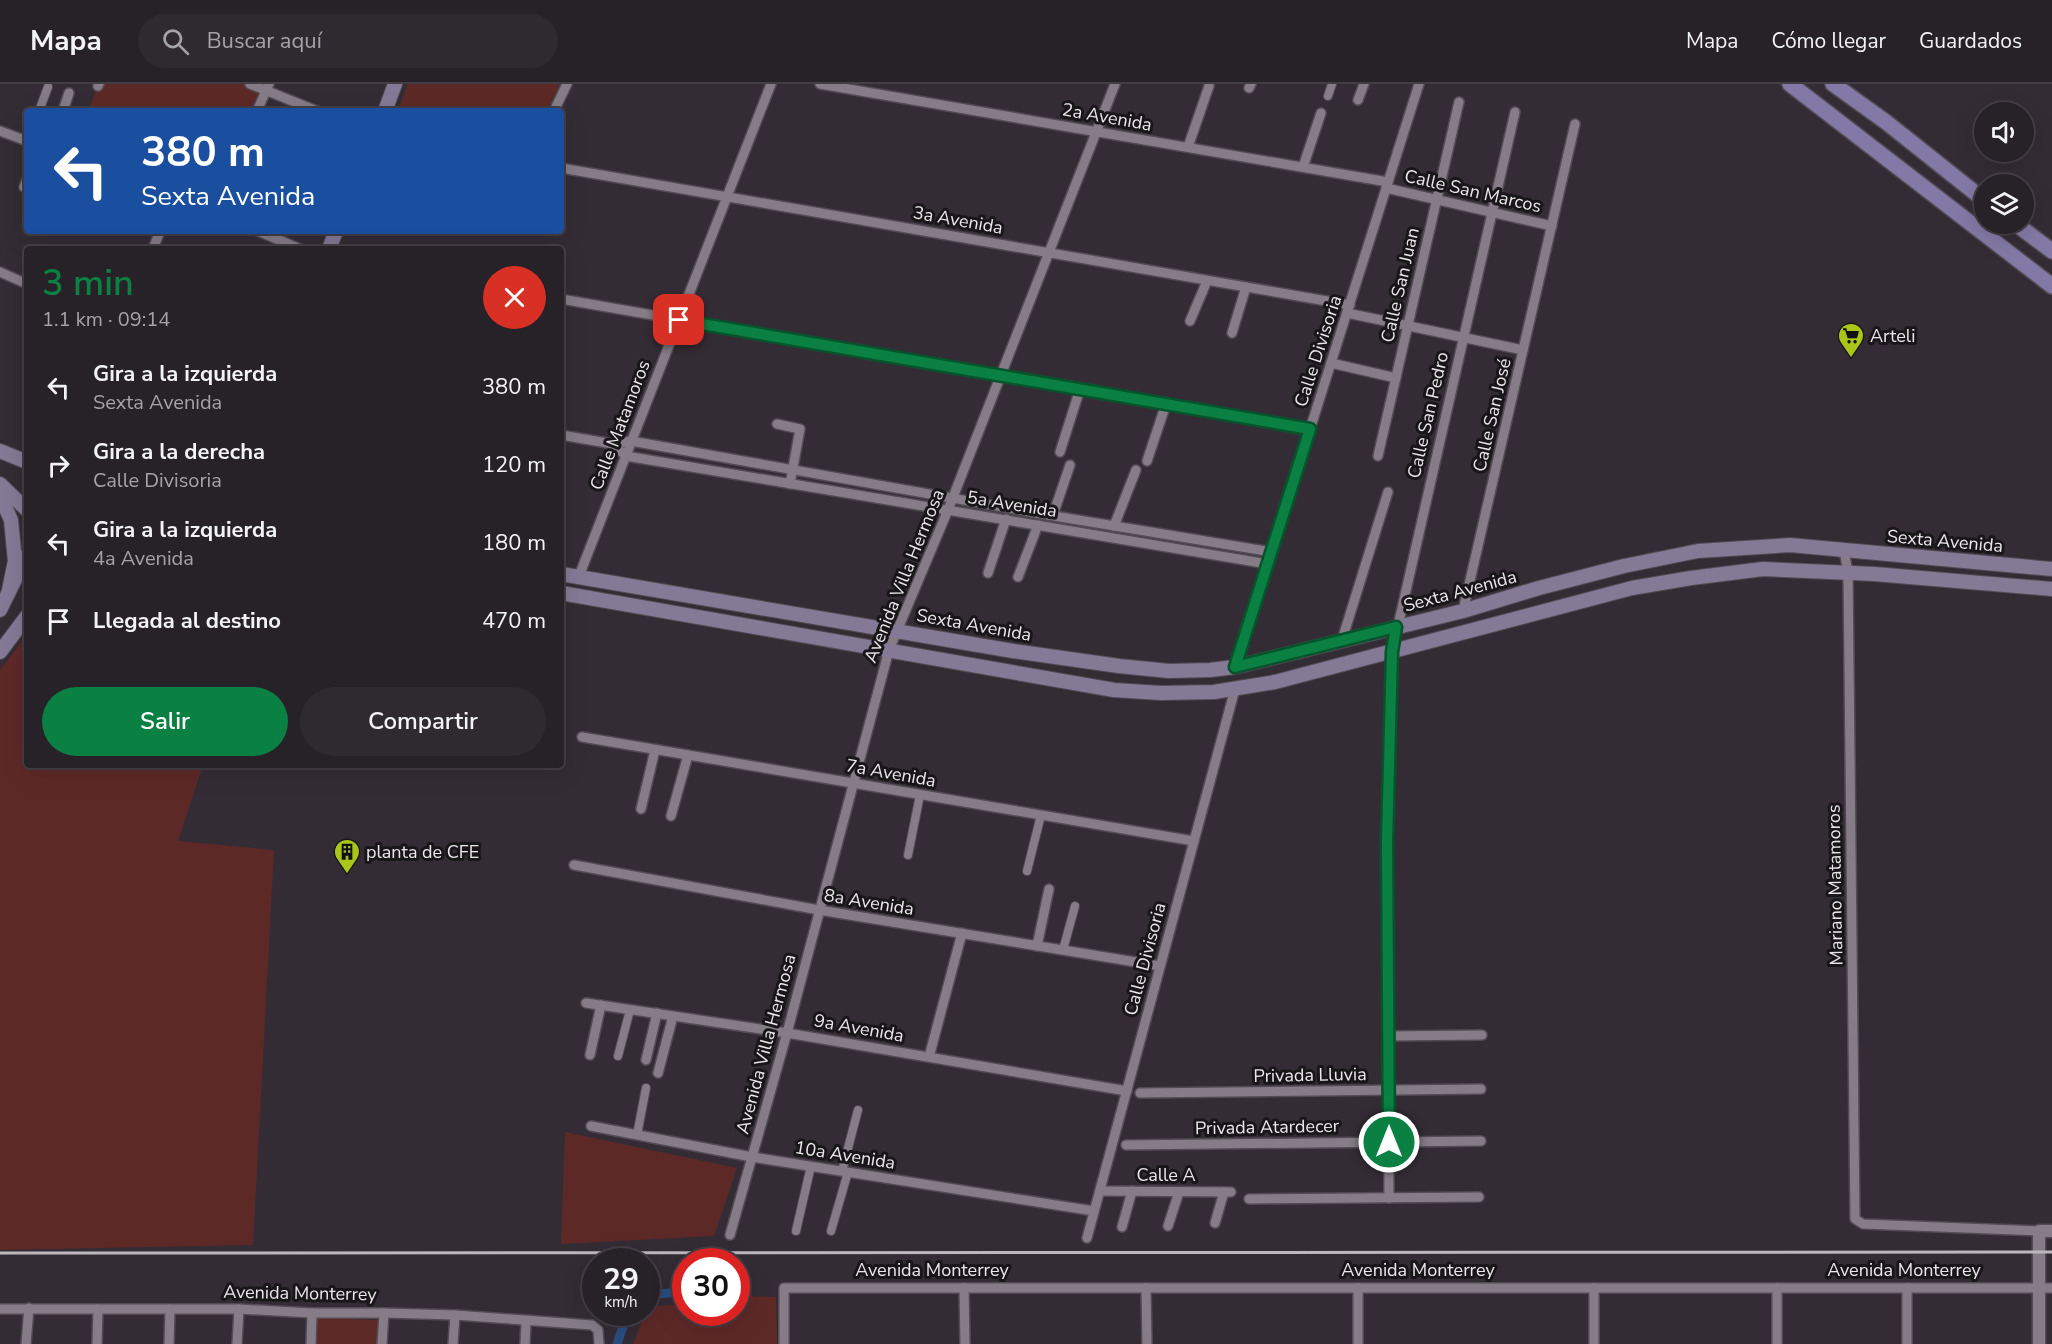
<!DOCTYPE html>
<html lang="es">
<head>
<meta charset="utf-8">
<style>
	:root { --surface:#272128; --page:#2f2930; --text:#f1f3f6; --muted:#a4a3a8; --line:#433e45; --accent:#0b8043 }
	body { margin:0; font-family:"Nunito Sans",sans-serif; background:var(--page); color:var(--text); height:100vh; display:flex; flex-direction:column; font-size:22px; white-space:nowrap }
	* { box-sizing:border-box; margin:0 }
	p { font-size:20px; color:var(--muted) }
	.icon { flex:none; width:33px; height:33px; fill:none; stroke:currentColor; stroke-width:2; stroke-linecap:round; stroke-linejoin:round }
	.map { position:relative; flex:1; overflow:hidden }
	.sheet { position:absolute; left:24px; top:162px; width:540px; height:522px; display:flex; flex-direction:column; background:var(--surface); border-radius:6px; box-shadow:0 6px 24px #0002,0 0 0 2px var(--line) }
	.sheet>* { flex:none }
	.top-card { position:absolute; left:24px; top:24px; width:540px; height:126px; border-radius:6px; box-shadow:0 6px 24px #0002,0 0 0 2px var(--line); background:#1a4fa0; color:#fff; overflow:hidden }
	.fabs { position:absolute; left:1974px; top:18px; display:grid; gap:12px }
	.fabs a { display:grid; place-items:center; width:60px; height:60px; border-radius:50%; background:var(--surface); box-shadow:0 6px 24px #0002,0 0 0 2px var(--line); font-size:30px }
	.speed { position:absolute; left:582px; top:1164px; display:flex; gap:12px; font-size:30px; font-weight:700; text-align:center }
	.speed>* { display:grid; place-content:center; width:78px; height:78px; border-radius:50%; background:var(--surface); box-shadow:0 6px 24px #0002,0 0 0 2px var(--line); line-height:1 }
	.speed small { font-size:15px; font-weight:400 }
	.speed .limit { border:9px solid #d22; background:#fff; color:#111 }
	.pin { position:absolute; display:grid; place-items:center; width:51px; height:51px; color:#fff; margin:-26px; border-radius:12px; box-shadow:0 3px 9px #0006 }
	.me { position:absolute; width:66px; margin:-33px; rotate:0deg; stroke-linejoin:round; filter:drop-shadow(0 0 4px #0008) }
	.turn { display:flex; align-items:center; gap:21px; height:126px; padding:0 18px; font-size:27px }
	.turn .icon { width:78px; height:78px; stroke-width:2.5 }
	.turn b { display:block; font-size:42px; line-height:51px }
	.round { display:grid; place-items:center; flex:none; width:63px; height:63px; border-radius:32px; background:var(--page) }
	.headline { display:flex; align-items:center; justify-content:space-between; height:102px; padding:0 18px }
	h1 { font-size:36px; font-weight:600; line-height:45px; color:var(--accent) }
	.button { display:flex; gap:12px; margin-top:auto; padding:12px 18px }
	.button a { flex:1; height:69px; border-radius:36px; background:var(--accent); color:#fff; font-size:24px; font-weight:600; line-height:69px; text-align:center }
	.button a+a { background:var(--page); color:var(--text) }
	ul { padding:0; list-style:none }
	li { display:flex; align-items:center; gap:18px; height:78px; padding:0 18px }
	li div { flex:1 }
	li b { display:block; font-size:22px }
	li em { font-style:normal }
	header { display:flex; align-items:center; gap:36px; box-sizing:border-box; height:84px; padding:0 30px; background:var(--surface); border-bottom:2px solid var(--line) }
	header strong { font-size:28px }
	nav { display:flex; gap:33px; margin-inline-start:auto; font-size:21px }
	.search { width:420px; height:54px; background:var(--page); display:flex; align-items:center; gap:15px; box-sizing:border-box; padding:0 21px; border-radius:33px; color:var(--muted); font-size:22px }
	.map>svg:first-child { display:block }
	.green { fill:#5d2927 }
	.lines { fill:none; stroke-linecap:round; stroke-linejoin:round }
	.canal { stroke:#2a4e82; stroke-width:9 }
	.pedestrian-casing { stroke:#524b53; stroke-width:10 }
	.minor-casing { stroke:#524b53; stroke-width:12 }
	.tertiary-casing { stroke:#524b53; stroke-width:15 }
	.secondary-casing { stroke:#524b53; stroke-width:16 }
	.primary-casing { stroke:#524b53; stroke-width:18 }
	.pedestrian { stroke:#857c87; stroke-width:8 }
	.minor { stroke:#857c87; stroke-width:9 }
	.tertiary { stroke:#857c87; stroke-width:12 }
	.secondary { stroke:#847a96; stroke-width:14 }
	.primary { stroke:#8379a6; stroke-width:15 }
	.rail { stroke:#bdb7be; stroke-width:3 }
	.route-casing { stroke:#07532c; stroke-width:15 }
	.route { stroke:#0b8043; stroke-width:10 }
	.labels { text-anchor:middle; stroke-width:6; stroke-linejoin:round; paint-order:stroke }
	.street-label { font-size:18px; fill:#ebe6ec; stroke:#19161a }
	.poi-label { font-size:18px; fill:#ebe6ec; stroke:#19161a; text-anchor:start }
</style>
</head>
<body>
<header>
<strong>Mapa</strong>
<div class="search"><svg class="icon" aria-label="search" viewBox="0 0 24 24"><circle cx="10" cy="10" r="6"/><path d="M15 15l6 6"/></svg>Buscar aquí</div>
<nav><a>Mapa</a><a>Cómo llegar</a><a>Guardados</a></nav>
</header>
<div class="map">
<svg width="2052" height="1260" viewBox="0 0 2052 1260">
	<rect width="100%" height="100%" fill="#342c35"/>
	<!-- green -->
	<g class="green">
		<path d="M98 0H250L266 6 258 27H88Z"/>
		<path d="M408 0H560L547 27H397Z"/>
		<path d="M27 551V681H203L178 757 274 766 253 1161 0 1166V586Z"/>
		<path d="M565 1048 737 1084 714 1152 561 1160Z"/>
		<path d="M739 1212 776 1213 777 1260H633L645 1229 646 1228 647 1223 685 1220 686 1228H736L737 1214Z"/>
		<path d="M317 1234 379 1236 378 1260H316Z"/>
	</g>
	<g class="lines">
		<!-- canal -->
		<g class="canal">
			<path d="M646 1215 654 1210 686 1208"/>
			<path d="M617 1260 628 1228"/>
		</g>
		<defs>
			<g id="pedestrian">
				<path d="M1328 12 1332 0"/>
				<path d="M39 27 48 3"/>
				<path d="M908 771 920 711"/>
				<path d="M1027 787 1041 731"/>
				<path d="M1063 866 1075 822"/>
				<path d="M618 972 630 926"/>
				<path d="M637 1051 646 1004"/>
				<path d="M842 1087 858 1026"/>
				<path d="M796 1147 811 1082"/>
				<path d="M831 1147 848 1088"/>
			</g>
			<g id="minor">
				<path d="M250 0 317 27"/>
				<path d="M820 0 1388 98"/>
				<path d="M98 2 99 0"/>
				<path d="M1249 4 1251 0"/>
				<path d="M1358 16 1364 0"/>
				<path d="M63 27 69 9"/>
				<path d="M257 27 269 0"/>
				<path d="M554 27 567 0"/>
				<path d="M0 47 27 57"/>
				<path d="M1188 63 1209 2"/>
				<path d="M1303 83 1321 29"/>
				<path d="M561 84 1350 221"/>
				<path d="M24 103 27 96"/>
				<path d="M1386 104 1552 142"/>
				<path d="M258 147 300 165"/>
				<path d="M153 165 160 147"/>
				<path d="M0 188 27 200"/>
				<path d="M561 215 1310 346"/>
				<path d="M1347 229 1523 266"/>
				<path d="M1190 237 1207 197"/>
				<path d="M1232 249 1246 203"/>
				<path d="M1331 279 1396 294"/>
				<path d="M777 340 800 345 790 400"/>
				<path d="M561 351 613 360 631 357 1042 430 1272 468"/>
				<path d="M613 360 626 372 1268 480"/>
				<path d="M1060 368 1080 305"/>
				<path d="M1378 372 1459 18"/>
				<path d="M1147 377 1166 320"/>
				<path d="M1053 431 1070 381"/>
				<path d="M1114 442 1136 386"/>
				<path d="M1844 466 1848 489 1855 1135 1863 1140 2039 1147"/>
				<path d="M988 489 1006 435"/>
				<path d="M579 492 771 0"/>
				<path d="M1018 493 1038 441"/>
				<path d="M1463 527 1575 40"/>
				<path d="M1342 556 1388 408"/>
				<path d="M1235 583 1419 0"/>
				<path d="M582 653 1194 757"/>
				<path d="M641 725 655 666"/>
				<path d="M671 732 688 671"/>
				<path d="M574 781 819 826 1160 882"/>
				<path d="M1037 862 1049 805"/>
				<path d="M586 919 787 949 1127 1007"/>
				<path d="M1388 952 1482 951"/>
				<path d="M590 971 601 921"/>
				<path d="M929 973 962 849"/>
				<path d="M646 976 657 929"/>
				<path d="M658 989 673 932"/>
				<path d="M1140 1009 1481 1005"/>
				<path d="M591 1042 752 1073 1094 1127"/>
				<path d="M1126 1061 1481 1057"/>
				<path d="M1100 1107 1231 1108"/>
				<path d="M1389 1114 1387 757 1392 568 1515 28"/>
				<path d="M1249 1115 1479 1113"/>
				<path d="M1215 1139 1224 1108"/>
				<path d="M1168 1142 1179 1108"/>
				<path d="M1122 1143 1132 1107"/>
				<path d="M730 1151 787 949 889 566 948 426 1115 0"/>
				<path d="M1087 1154 1235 605"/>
				<path d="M964 1204 965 1260"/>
				<path d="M1146 1204 1147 1260"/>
				<path d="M1358 1204V1260"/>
				<path d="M1594 1204V1260"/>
				<path d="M0 1225H239L312 1229H384L455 1231 592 1241 598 1246 599 1260"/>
				<path d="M26 1260 29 1224"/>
				<path d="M97 1260 98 1225"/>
				<path d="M169 1260 170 1225"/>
				<path d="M237 1260 239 1225"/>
				<path d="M311 1260 312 1229"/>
				<path d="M382 1260 384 1229"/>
				<path d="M453 1260 455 1231"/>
				<path d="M525 1260 526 1237"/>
				<path d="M784 1260V1204H2052"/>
				<path d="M1777 1260V1204"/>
				<path d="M1907 1260V1204"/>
			</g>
			<path id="tertiary" d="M2039 1260V1147H2052"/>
			<g id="secondary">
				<path d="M385 27 395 0"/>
				<path d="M329 165 336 147"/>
				<path d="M0 367 27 378"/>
				<path d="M0 400 27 426"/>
				<path d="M0 411 11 436 15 477 9 506"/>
				<path d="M561 490 1013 567 1119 582 1169 587 1210 586 1235 583 1463 527 1539 504 1624 482 1698 467 1790 461 2052 485"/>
				<path d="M561 509 1114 606 1161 609 1214 608 1275 598 1632 504 1691 494 1763 485 1874 490 2052 505"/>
				<path d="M0 526 27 471"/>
				<path d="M0 568 27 532"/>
			</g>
			<g id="primary">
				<path d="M1790 0 2052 202"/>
				<path d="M1833 0 1886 38 1984 116"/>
				<path d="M2016 140 2052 167"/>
			</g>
		</defs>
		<!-- pedestrian casing -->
		<use href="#pedestrian" class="pedestrian-casing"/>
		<!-- minor casing -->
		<use href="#minor" class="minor-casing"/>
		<!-- tertiary casing -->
		<use href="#tertiary" class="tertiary-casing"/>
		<!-- secondary casing -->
		<use href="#secondary" class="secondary-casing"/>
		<!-- primary casing -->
		<use href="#primary" class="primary-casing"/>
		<!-- pedestrian -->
		<use href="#pedestrian" class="pedestrian"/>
		<!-- minor -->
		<use href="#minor" class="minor"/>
		<!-- tertiary -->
		<use href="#tertiary" class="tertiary"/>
		<!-- secondary -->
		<use href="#secondary" class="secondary"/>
		<!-- primary -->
		<use href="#primary" class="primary"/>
		<!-- rail -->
		<path class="rail" d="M0 1169 2052 1168"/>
	</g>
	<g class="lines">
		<defs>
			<path id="route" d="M679 236 1310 345 1235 583 1396 543 1392 568 1387 757 1389 1058"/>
		</defs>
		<!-- route casing -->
		<use href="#route" class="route-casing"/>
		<!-- route -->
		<use href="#route" class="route"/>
	</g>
	<!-- icons -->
	<defs>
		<symbol id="supermarket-pin" viewBox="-11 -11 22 30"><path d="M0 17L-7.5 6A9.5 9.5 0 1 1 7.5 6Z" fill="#aac719" stroke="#19161a"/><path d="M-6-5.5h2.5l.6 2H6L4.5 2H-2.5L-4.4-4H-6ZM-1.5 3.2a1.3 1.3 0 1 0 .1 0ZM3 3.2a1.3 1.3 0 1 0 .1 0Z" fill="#111"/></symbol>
		<symbol id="building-pin" viewBox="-11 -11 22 30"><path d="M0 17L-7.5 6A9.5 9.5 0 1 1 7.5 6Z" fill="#aac719" stroke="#19161a"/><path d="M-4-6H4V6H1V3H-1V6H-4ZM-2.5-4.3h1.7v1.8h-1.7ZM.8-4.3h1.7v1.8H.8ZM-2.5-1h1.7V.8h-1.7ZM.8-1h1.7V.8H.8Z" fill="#111"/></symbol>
	</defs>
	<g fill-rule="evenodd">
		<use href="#supermarket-pin" x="1836" y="237" width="30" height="40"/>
		<use href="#building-pin" x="332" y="753" width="30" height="40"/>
	</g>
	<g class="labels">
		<!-- street labels -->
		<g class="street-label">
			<text transform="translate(1107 33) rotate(10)" y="6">2a Avenida</text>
			<text transform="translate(1473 107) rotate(13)" y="6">Calle San Marcos</text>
			<text transform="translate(958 136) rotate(10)" y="6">3a Avenida</text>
			<text transform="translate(1400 201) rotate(-77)" y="6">Calle San Juan</text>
			<text transform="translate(1318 267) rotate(-72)" y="6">Calle Divisoria</text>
			<text transform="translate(1428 331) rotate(-77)" y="6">Calle San Pedro</text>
			<text transform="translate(1492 331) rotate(-77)" y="6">Calle San José</text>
			<text transform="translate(620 341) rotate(-69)" y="6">Calle Matamoros</text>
			<text transform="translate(1012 420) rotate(9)" y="6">5a Avenida</text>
			<text transform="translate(1945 457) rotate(5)" y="6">Sexta Avenida</text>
			<text transform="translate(904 492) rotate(-68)" y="6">Avenida Villa Hermosa</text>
			<text transform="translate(1460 507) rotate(-15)" y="6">Sexta Avenida</text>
			<text transform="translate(974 541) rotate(10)" y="6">Sexta Avenida</text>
			<text transform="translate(891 689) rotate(10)" y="6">7a Avenida</text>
			<text transform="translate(1835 801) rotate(-91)" y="6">Mariano Matamoros</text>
			<text transform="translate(869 818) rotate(9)" y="6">8a Avenida</text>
			<text transform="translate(1145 875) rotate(-75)" y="6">Calle Divisoria</text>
			<text transform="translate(859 944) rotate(10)" y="6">9a Avenida</text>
			<text transform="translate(766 960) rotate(-75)" y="6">Avenida Villa Hermosa</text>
			<text transform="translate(1310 991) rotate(-1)" y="6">Privada Lluvia</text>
			<text transform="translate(1267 1043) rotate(-1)" y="6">Privada Atardecer</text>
			<text transform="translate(845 1071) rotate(9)" y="6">10a Avenida</text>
			<text x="1166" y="1097">Calle A</text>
			<text x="932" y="1192">Avenida Monterrey</text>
			<text x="1418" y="1192">Avenida Monterrey</text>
			<text x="1904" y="1192">Avenida Monterrey</text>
			<text transform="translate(300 1209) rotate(1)" y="6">Avenida Monterrey</text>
		</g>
		<!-- poi labels -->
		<g class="poi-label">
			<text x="1870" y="258">Arteli</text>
			<text x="366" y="774">planta de CFE</text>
		</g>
	</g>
</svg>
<div class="fabs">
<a><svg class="icon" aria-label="sound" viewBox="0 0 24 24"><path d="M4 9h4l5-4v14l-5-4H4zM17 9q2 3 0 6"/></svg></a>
<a><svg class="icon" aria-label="layers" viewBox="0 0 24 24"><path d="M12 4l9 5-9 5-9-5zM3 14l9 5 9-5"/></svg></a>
</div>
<div class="speed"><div>29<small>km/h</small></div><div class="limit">30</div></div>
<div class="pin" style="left:679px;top:236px;background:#d93025"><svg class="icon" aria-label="arrive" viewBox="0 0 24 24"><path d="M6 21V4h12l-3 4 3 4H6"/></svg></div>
<svg class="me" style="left:1389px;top:1058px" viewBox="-20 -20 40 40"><circle r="17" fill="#0b8043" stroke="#fff" stroke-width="3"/><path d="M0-11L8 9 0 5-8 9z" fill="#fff"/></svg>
<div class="top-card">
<div class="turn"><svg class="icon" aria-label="left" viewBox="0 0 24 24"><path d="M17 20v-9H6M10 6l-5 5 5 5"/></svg><div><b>380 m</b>Sexta Avenida</div></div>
</div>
<section class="sheet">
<div class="headline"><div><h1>3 min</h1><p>1.1 km · 09:14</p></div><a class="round" style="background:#d93025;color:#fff"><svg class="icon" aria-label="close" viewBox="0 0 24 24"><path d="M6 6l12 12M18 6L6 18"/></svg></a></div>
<ul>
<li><svg class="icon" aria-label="left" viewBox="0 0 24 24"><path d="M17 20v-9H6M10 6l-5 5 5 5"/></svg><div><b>Gira a la izquierda</b><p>Sexta Avenida</p></div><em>380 m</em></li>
<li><svg class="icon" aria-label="right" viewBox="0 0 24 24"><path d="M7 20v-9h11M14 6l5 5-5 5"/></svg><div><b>Gira a la derecha</b><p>Calle Divisoria</p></div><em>120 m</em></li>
<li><svg class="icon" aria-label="left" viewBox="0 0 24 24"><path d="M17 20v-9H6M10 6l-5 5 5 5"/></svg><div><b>Gira a la izquierda</b><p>4a Avenida</p></div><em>180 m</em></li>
<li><svg class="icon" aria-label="arrive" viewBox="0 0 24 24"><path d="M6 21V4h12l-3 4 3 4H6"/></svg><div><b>Llegada al destino</b></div><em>470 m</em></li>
</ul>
<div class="button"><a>Salir</a><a>Compartir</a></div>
</section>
</div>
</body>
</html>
